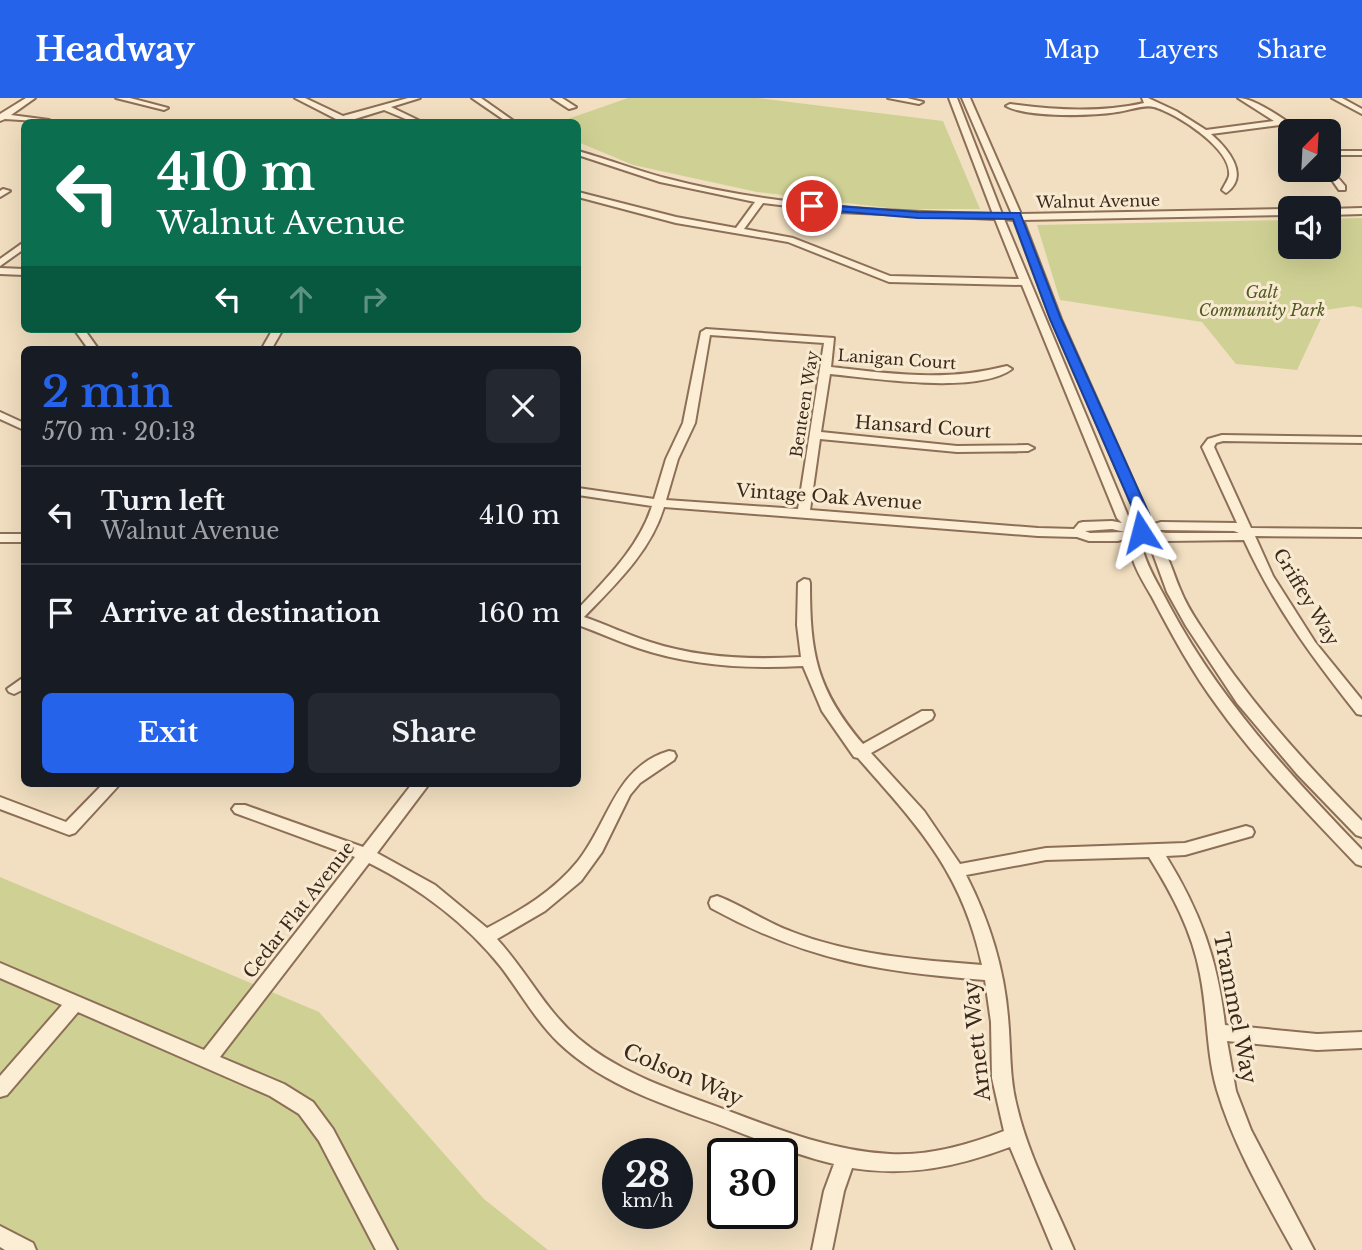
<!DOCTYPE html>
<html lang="en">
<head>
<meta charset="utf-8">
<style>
	:root { --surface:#171b24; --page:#242831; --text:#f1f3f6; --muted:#9ea1a6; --line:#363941; --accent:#2563eb }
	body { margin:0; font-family:"Libre Baskerville",serif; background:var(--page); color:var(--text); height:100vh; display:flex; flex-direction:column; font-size:26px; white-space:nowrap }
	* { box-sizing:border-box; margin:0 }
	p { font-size:23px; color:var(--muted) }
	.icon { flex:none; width:38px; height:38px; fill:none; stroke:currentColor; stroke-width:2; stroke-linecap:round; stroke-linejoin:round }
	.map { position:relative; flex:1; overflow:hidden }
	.sheet { position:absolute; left:21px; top:248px; width:560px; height:441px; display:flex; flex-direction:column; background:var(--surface); border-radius:10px; box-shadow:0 7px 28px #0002 }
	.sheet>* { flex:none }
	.banner { position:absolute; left:21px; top:21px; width:560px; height:214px; border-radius:10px; box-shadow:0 7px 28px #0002; background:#0b6e4f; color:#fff; overflow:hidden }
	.needle { width:46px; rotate:24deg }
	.controls { position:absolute; left:1278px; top:21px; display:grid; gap:14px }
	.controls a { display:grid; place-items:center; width:63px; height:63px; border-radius:10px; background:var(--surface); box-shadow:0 7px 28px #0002; font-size:35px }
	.speed { position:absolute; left:602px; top:1040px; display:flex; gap:14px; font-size:35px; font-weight:700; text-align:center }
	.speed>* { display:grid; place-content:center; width:91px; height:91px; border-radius:50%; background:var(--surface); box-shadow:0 7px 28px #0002; line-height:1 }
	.speed small { font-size:18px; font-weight:400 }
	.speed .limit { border:4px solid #111; border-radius:10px; background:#fff; color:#111 }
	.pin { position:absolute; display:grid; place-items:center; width:60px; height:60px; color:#fff; margin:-30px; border:4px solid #fff; border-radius:50%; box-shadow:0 2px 7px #0007 }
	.me { position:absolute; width:77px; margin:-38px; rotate:351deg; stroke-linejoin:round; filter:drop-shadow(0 0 5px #0008) }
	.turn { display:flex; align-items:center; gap:24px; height:147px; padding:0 21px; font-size:32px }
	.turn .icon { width:91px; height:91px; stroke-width:2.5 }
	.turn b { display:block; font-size:49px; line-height:60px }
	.lanes { display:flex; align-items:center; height:66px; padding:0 21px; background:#0003; justify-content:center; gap:35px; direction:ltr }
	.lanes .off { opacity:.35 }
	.round { display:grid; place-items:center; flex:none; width:74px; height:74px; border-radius:10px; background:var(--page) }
	.head { display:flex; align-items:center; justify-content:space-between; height:119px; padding:0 21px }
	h1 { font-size:42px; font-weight:700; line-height:52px; color:var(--accent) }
	.cta { display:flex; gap:14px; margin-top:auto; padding:14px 21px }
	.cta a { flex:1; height:80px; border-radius:10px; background:var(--accent); color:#fff; font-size:28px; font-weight:700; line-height:80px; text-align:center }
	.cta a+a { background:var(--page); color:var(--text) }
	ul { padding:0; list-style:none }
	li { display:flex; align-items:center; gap:21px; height:98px; padding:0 21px; border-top:2px solid var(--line) }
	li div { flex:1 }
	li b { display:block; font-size:26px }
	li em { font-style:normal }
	header { display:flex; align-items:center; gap:42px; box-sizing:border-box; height:98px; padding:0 35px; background:var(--accent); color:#fff }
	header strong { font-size:33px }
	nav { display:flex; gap:38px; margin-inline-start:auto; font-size:24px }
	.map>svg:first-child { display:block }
	.green { fill:#cfd194 }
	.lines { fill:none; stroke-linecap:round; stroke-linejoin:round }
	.minor-casing { stroke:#8d6f57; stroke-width:4 }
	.minor { fill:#fcedd5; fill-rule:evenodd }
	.route { fill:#2563eb; stroke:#184099; stroke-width:2 }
	.labels { text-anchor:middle; stroke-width:6; stroke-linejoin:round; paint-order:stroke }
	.far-street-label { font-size:16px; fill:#3b291c; stroke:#f8ead1 }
	.far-park-label { font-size:16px; font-style:italic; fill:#505921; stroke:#f8ead1 }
	.street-label { font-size:18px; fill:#3b291c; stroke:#f8ead1 }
	.near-street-label { font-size:21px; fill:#3b291c; stroke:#f8ead1 }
</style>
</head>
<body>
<header>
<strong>Headway</strong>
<nav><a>Map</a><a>Layers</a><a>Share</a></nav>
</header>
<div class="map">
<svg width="1362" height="1152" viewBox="0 0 1362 1152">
	<rect width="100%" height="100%" fill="#f2dfc1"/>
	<!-- green -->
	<g class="green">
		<path d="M628 0H757L943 23 980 111H896L757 94 633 67 578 44V24H559Z"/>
		<path d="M1362 120V210L1353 208 1325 212 1297 272 1236 266 1202 224 1060 202 1037 127 1290 122V149H1328V121Z"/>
		<path d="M0 779 319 914 484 1101 548 1152H0Z"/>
	</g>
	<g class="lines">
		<defs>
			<g id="minor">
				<path d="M26 0H35L11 17 49 22 53 24 5 21 0 23V16Z"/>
				<path d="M116 0H130L168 10 164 12Z"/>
				<path d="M295 0H305L343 18 408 0H420L391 9 420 23 413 24 384 12 345 24H328L336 21Z"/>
				<path d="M472 0H481L515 24H507Z"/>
				<path d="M552 0H562L576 9 569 11Z"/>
				<path d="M888 0H907L923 4 919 6Z"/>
				<path d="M949 0H957L1002 116H1012L962 0H970L1021 116 1290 111V117L1023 122 1061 221 1149 418 1147 428 1161 424 1237 425 1202 349 1208 341 1222 337 1362 339V345L1223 343 1216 345 1214 349 1251 430 1362 431V439L1255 438 1273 478 1315 544 1362 602V617L1357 616C1312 559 1274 508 1244 442L1166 443 1153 440C1169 454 1172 473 1180 491 1185 504 1193 517 1201 529 1248 602 1301 661 1362 723V739L1356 737 1297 676 1237 605 1186 528 1167 494 1152 453 1143 444 1142 449C1147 470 1160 489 1169 507 1219 601 1289 676 1362 752V768L1356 766C1309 716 1259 666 1218 609 1192 574 1172 537 1152 499 1142 481 1127 460 1131 439L1118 443H1089L1077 439 1038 438 664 409C651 453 615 487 584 519 607 527 628 537 650 544 699 560 750 562 801 559L797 527 798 485 804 481 809 482 810 485C810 555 816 591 863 646L922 613H932L934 617 932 621 871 655 924 713 960 766 1046 750 1185 745 1246 728 1252 730 1254 734 1252 738 1185 757 1166 758C1200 813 1218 862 1225 927L1317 936 1362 934V950L1317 952 1227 943 1236 993 1251 1032 1314 1152H1293C1265 1101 1234 1049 1217 992 1206 954 1208 915 1200 876 1192 833 1172 796 1149 759L1046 762 966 777C989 822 1004 869 1008 919 1011 950 1009 979 1017 1009 1029 1060 1054 1104 1074 1152H1053L1010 1049C957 1069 908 1079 852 1070L844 1093 832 1152H812L824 1093 834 1066C796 1057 759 1042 723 1028 666 1007 604 988 559 945 536 923 520 894 501 869 466 825 419 790 369 765L220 959 284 986 313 1004 333 1031 397 1152H376L319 1043 299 1016 270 998 78 914 7 997 0 999V978L62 907 0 880V865L204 952 355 759 235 715 232 711 235 707H245L363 749 412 686H429L377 755 435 787 487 830C520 813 554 793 578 763 609 724 615 669 669 653L674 654 676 658 674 662 640 685 630 697 602 754 581 783 545 813 497 841C526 872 545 912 578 940 620 976 675 993 726 1012 779 1032 833 1053 890 1056 929 1058 968 1047 1004 1033L992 980 991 924 985 882C879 874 806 862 711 810L709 805 711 800 717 798C742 807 765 824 790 833 851 857 918 862 982 867 962 774 918 728 858 660L854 659 822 613 803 568C747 571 691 568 638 550 617 543 598 534 578 527V511C607 480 639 449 652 408L578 397V390L654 401 666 361 683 325 701 234 706 231 834 240 831 269C895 276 944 284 1007 268L1012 271C977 297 874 280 830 276L821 334 957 348 1028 347 1034 350 1028 353 957 354 820 341 810 412 1038 430 1074 431 1079 425 1083 424 1112 423 1122 425 1117 420 1022 187 889 184 788 144 676 125 578 99V94L676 119 736 130 755 104 660 84 578 57V53C607 61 635 72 665 80 771 108 883 114 993 116ZM763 105 839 114 995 121 1019 181 890 178 793 140 744 131ZM1004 121 1014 122 1051 221 1137 418 1136 425 1128 418ZM710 237 824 245 798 411 666 402 678 361 695 325ZM1112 431 1125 434 1090 435 1085 433ZM1161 432 1234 433 1239 435H1166L1156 433Z"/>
				<path d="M1142 0H1148L1176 13 1206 32 1274 23 1238 0C1255 0 1287 23 1300 33H1291L1280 27 1211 36C1227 50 1251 77 1226 95L1222 92C1224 88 1228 82 1229 78 1233 51 1176 15 1154 9 1144 6 1128 13 1117 14 1092 18 1028 20 1006 8L1010 6C1055 12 1100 15 1144 5Z"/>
				<path d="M1332 0H1342L1362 11V16Z"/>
				<rect x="1328" y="53" width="34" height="4"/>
				<path d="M1328 68 1345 88V92H1339L1325 72H1328Z"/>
				<path d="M3 91 10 93 0 99V93Z"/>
				<path d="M1362 110V116L1328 117V111Z"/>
				<path d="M24 144V151L0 168V161Z"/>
				<path d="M0 170 24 171V177L0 176Z"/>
				<path d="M74 231H84L99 252H89Z"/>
				<path d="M273 231H283L271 252H261Z"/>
				<path d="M0 314 24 325V332L0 321Z"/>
				<rect x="0" y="436" width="24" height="8"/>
				<path d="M24 579V591L14 596 9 594 7 591Z"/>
				<path d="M103 686H120L75 735 69 737 0 711V699L66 724Z"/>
				<path d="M0 1128 33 1145 36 1152H5L0 1149Z"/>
			</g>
		</defs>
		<!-- minor casing -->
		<use href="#minor" class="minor-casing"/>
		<!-- minor -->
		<use href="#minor" class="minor"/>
	</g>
	<!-- route -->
	<path class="route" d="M809 106 918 114 1020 115 1061 221 1150 418 1146 437H1136L1134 434 1136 418 1050 221 1013 121 918 120 812 111H809Z"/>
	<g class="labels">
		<!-- far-street labels -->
		<g class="far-street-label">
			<text transform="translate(1098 103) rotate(-1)" y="6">Walnut Avenue</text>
			<text transform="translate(897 261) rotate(4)" y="6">Lanigan Court</text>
			<text transform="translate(804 306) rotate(-81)" y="6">Benteen Way</text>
		</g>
		<!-- far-park labels -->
		<g class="far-park-label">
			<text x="1262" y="200">Galt<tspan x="1262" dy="18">Community Park</tspan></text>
		</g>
		<!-- street labels -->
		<g class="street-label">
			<text transform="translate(923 329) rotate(4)" y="6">Hansard Court</text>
			<text transform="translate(829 399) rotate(4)" y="6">Vintage Oak Avenue</text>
			<text transform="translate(1306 499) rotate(59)" y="6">Griffey Way</text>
			<text transform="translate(299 812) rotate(-52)" y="6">Cedar Flat Avenue</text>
		</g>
		<!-- near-street labels -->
		<g class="near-street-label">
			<text transform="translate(1235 910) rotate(79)" y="7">Trammel Way</text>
			<text transform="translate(977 943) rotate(-96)" y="7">Arnett Way</text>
			<text transform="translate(683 977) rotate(23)" y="7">Colson Way</text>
		</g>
	</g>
</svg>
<div class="controls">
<a><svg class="needle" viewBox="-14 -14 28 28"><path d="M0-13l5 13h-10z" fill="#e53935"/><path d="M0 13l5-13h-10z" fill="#9ea1a6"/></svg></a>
<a><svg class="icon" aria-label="sound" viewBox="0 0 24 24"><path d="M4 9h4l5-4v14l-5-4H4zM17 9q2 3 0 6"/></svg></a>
</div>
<div class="speed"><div>28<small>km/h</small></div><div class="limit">30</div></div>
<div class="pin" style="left:812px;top:108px;background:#d93025"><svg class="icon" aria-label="arrive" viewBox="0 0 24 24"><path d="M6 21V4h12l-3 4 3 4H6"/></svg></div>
<svg class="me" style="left:1141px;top:434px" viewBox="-20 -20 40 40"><path d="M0-17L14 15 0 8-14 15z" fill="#2563eb" stroke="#fff" stroke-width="4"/></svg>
<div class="banner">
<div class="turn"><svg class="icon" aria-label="left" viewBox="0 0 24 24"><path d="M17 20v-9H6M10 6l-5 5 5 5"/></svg><div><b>410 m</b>Walnut Avenue</div></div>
<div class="lanes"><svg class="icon" aria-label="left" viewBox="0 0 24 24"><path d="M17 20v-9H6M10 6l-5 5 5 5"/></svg><svg class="icon off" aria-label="ahead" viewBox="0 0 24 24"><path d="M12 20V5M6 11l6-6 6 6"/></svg><svg class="icon off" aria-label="right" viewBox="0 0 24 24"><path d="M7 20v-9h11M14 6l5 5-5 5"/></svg></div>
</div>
<section class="sheet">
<div class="head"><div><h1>2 min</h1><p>570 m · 20:13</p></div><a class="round"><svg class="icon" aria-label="close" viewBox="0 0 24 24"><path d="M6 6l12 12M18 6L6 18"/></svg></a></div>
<ul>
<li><svg class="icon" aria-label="left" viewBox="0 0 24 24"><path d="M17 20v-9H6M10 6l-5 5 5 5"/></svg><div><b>Turn left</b><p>Walnut Avenue</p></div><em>410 m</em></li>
<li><svg class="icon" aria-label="arrive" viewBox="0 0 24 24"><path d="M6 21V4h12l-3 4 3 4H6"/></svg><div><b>Arrive at destination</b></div><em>160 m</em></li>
</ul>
<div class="cta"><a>Exit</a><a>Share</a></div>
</section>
</div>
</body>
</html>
